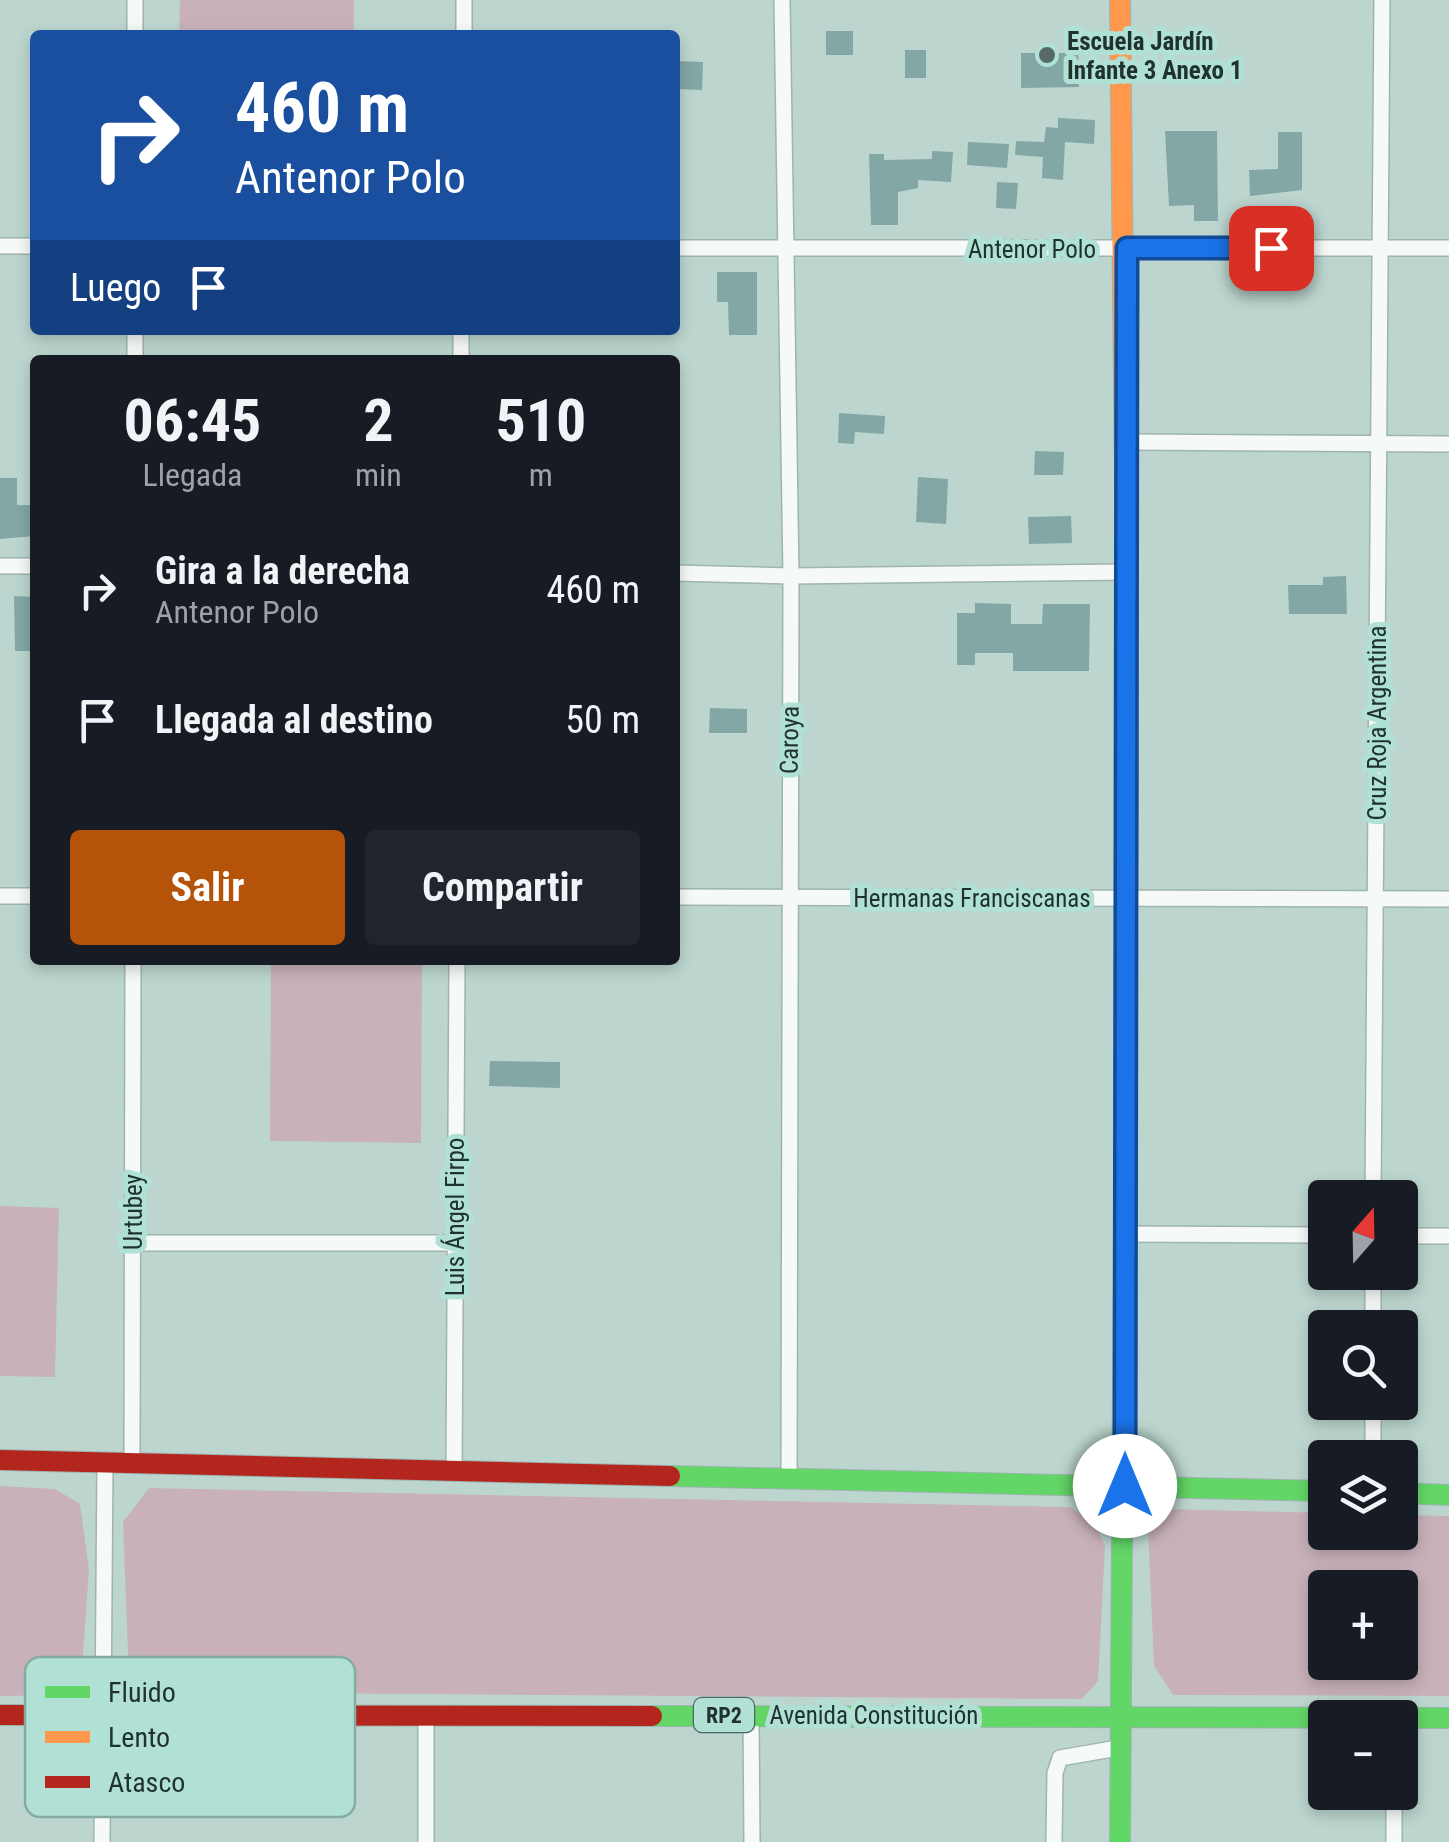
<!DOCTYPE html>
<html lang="es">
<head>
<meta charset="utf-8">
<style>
	:root { --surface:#171b24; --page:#20242c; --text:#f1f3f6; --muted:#9ea1a6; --accent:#b45309 }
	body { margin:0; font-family:"Roboto Condensed",sans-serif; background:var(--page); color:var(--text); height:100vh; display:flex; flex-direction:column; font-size:38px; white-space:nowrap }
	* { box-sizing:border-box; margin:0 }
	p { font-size:32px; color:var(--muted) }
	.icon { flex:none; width:55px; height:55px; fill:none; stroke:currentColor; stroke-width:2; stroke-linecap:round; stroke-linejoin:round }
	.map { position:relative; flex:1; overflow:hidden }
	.sheet { position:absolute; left:30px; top:355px; width:650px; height:610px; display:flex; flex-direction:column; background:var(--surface); border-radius:10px; box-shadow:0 5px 15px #0003 }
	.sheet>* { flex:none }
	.top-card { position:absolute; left:30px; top:30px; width:650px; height:305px; border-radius:10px; box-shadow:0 5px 15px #0003; background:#1a4fa0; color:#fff; overflow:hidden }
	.needle { width:65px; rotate:20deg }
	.buttons { position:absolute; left:1308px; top:1180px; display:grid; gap:20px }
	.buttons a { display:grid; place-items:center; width:110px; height:110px; border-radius:10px; background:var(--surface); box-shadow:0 5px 15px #0003; font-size:50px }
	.pin { position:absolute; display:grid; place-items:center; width:85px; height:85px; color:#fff; margin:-42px; border-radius:20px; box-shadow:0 5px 15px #0006 }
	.me { position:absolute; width:110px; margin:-55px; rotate:0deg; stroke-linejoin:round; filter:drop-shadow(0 0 8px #0008) }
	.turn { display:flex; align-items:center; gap:35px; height:210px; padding:0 40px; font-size:45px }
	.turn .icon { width:130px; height:130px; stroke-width:2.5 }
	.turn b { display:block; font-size:70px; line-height:85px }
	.then { display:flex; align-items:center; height:95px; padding:0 40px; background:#0003; gap:20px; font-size:38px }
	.eta { display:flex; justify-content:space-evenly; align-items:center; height:170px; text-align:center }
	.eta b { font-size:60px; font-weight:700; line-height:70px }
	.action { display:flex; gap:20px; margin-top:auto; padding:20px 40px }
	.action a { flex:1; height:115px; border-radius:10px; background:var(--accent); color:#fff; font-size:40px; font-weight:700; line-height:115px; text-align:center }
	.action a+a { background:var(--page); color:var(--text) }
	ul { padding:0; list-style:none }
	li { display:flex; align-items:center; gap:30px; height:130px; padding:0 40px }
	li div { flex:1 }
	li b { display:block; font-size:38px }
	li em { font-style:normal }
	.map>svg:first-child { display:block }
	.green { fill:#c9b1ba; fill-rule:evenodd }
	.building { fill:#83a7a5 }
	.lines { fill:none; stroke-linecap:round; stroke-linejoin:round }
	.street-casing { stroke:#9fb3af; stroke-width:18 }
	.fast-casing { stroke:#9fb3af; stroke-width:22 }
	.slow-casing { stroke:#9fb3af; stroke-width:22 }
	.jam-casing { stroke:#9fb3af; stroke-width:22 }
	.street { stroke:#f5f9f8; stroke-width:15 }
	.fast { stroke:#63d668; stroke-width:20 }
	.slow { stroke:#ff974d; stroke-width:20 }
	.jam { stroke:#b3261e; stroke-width:20 }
	.route-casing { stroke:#114b97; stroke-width:25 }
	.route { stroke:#1a73e8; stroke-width:18 }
	.poi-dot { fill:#566b66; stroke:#b1e0d4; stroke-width:4 }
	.labels { text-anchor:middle; stroke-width:10; stroke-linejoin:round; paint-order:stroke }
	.shield { fill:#b1e0d4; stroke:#4b665f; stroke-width:2.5 }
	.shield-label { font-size:22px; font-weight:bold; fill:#1f322d }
	.poi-label { font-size:25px; font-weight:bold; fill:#1f322d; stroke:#b1e0d4; text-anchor:start }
	.street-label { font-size:25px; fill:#1f322d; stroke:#b1e0d4 }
	.key { fill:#b1e0d4; stroke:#85aca2; stroke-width:2.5 }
	.key-label { font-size:28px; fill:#1f322d }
</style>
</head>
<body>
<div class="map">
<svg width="1449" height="1842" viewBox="0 0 1449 1842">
	<rect width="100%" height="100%" fill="#bcd6cf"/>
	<!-- green -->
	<g class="green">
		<path d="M180 0H354V35H179Z"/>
		<path d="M271 960H422L421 1143 270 1141Z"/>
		<path d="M0 1206 59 1208 55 1377 0 1376Z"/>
		<path d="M0 1486 55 1489 80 1504 89 1570 80 1695 0 1696Z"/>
		<path d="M149 1488 1070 1507 1096 1525 1105 1546 1098 1681 1082 1699 159 1692 129 1679 123 1522Z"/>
		<path d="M1166 1509 1325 1513V1532H1400V1515L1449 1516V1696L1173 1695 1154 1666 1148 1529ZM1325 1588H1400V1662H1325Z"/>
	</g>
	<!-- building -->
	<g class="building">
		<rect x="826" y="31" width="27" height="24"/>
		<path d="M1064 31H1078L1079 87 1021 88V53H1064Z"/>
		<rect x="905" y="50" width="21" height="28"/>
		<path d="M675 61 703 62 702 90 675 89Z"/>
		<path d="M1058 118 1095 120 1094 144 1065 142 1063 180 1042 178 1043 157 1015 155 1016 141 1044 142 1046 127 1058 128Z"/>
		<path d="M1165 131H1217L1218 221H1194V205L1169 206Z"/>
		<path d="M1278 132H1302V190L1250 196 1249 170 1278 169Z"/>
		<path d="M968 142 1009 144 1007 168 967 165Z"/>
		<path d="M932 151 953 152 951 182 918 180V188L898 192V225H871L869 154H884V160L932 159Z"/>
		<path d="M997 182 1018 183 1016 209 996 208Z"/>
		<path d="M717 272H757V335H729L728 302H717Z"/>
		<path d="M839 413 885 416 884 434 855 432 854 444 838 443Z"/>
		<path d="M1035 451 1064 452 1063 475H1034Z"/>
		<path d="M918 477 948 479 946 524 916 522Z"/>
		<path d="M0 478H17V505H35V536L0 539Z"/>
		<path d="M1071 516 1072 543 1029 544 1028 517Z"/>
		<path d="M1346 576 1347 614H1289L1288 585H1323V577Z"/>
		<path d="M14 596 35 597V651H15Z"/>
		<path d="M975 603 1011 604V624H1042L1043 604H1090L1089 671H1013V653H975V665H957V613H975Z"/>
		<path d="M710 708 747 709V733H709Z"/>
		<path d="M490 1061 560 1062V1088L489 1086Z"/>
	</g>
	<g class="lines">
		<defs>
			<g id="street">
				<path d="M782 0 791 576 789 1480"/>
				<path d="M135 35V0"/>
				<path d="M464 35V0"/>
				<path d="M0 246H35"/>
				<path d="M675 248H1449"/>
				<path d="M135 360V330"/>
				<path d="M461 360V330"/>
				<path d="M1129 442 1449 444"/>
				<path d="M0 566H35"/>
				<path d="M675 573 791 576 1129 572"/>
				<path d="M0 896H35"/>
				<path d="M675 897 1449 899"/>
				<path d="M1373 1198 1382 0"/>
				<path d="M1124 1234 1325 1235"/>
				<path d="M1400 1236H1449"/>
				<path d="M133 1243H455"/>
				<path d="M1373 1272V1328"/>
				<path d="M1373 1402V1458"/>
				<path d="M132 1464 133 960"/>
				<path d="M454 1473 457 960"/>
				<path d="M426 1714V1842"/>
				<path d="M751 1715 752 1842"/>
				<path d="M102 1842 105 1463"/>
				<path d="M1054 1842 1055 1773 1060 1758 1118 1748"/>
				<path d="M1394 1842V1792"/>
			</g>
			<g id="fast">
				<path d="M670 1476 1325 1491"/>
				<path d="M1400 1493 1449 1495"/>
				<path d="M652 1716 1449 1718"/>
				<path d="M1120 1842 1124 1231"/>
			</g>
			<path id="slow" d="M1120 0 1128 771"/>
			<g id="jam">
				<path d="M1124 1231 1128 771"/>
				<path d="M0 1460 670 1476"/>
				<path d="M0 1715 652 1716"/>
			</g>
		</defs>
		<!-- street casing -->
		<use href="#street" class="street-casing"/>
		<!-- fast casing -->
		<use href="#fast" class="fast-casing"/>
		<!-- slow casing -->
		<use href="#slow" class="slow-casing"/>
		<!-- jam casing -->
		<use href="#jam" class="jam-casing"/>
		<!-- street -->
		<use href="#street" class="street"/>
		<!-- fast -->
		<use href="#fast" class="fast"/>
		<!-- slow -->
		<use href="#slow" class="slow"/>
		<!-- jam -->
		<use href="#jam" class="jam"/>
	</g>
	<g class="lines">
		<defs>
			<path id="route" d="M1125 1486 1127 248H1271"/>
		</defs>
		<!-- route casing -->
		<use href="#route" class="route-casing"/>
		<!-- route -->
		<use href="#route" class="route"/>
	</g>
	<!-- markers -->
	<circle class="poi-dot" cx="1047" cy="55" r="10"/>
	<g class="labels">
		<!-- shield labels -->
		<rect class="shield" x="694" y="1698" width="60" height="34" rx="8"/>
		<g class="shield-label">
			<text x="724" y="1723">RP2</text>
		</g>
		<!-- poi labels -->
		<g class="poi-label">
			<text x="1067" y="50">Escuela Jardín<tspan x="1067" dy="29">Infante 3 Anexo 1</tspan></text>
		</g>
		<!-- street labels -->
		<g class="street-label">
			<text x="1032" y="258">Antenor Polo</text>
			<text transform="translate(1377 723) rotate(-90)" y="9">Cruz Roja Argentina</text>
			<text transform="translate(789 740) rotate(-89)" y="9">Caroya</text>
			<text x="972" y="907">Hermanas Franciscanas</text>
			<text transform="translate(133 1212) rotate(-90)" y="9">Urtubey</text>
			<text transform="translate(455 1217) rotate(-90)" y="9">Luis Ángel Firpo</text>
			<text x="874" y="1724">Avenida Constitución</text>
		</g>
	</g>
	<!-- legend -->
	<rect x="25" y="1657" width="330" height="160" rx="15" class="key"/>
	<rect x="45" y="1686" width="45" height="12" fill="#63d668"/>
	<rect x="45" y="1731" width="45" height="12" fill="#ff974d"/>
	<rect x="45" y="1776" width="45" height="12" fill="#b3261e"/>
	<g class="key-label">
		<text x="108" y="1702">Fluido</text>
		<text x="108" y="1747">Lento</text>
		<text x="108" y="1792">Atasco</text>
	</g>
</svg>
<div class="buttons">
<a><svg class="needle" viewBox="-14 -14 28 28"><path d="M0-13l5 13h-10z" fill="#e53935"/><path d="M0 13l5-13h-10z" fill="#9ea1a6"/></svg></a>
<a><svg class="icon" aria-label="search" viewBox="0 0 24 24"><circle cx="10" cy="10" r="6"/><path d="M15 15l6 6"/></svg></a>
<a><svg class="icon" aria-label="layers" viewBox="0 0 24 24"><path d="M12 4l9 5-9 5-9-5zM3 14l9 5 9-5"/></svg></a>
<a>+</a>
<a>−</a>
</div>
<div class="pin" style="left:1271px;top:248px;background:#d93025"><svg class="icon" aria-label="arrive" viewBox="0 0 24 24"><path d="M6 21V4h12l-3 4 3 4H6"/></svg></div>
<svg class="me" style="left:1125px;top:1486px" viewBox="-20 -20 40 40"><circle r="19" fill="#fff"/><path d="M0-13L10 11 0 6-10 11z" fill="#1a73e8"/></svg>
<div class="top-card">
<div class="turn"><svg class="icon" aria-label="right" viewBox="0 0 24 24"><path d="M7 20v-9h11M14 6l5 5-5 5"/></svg><div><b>460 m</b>Antenor Polo</div></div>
<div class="then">Luego<svg class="icon" aria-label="arrive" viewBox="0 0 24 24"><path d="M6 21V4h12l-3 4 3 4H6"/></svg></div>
</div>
<section class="sheet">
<div class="eta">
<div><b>06:45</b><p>Llegada</p></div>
<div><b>2</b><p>min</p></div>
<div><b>510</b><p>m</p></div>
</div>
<ul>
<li><svg class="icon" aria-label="right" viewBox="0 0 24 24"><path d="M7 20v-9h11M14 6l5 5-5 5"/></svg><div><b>Gira a la derecha</b><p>Antenor Polo</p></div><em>460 m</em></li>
<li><svg class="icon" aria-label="arrive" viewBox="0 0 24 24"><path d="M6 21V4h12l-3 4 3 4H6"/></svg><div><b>Llegada al destino</b></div><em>50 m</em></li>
</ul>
<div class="action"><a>Salir</a><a>Compartir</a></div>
</section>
</div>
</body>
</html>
